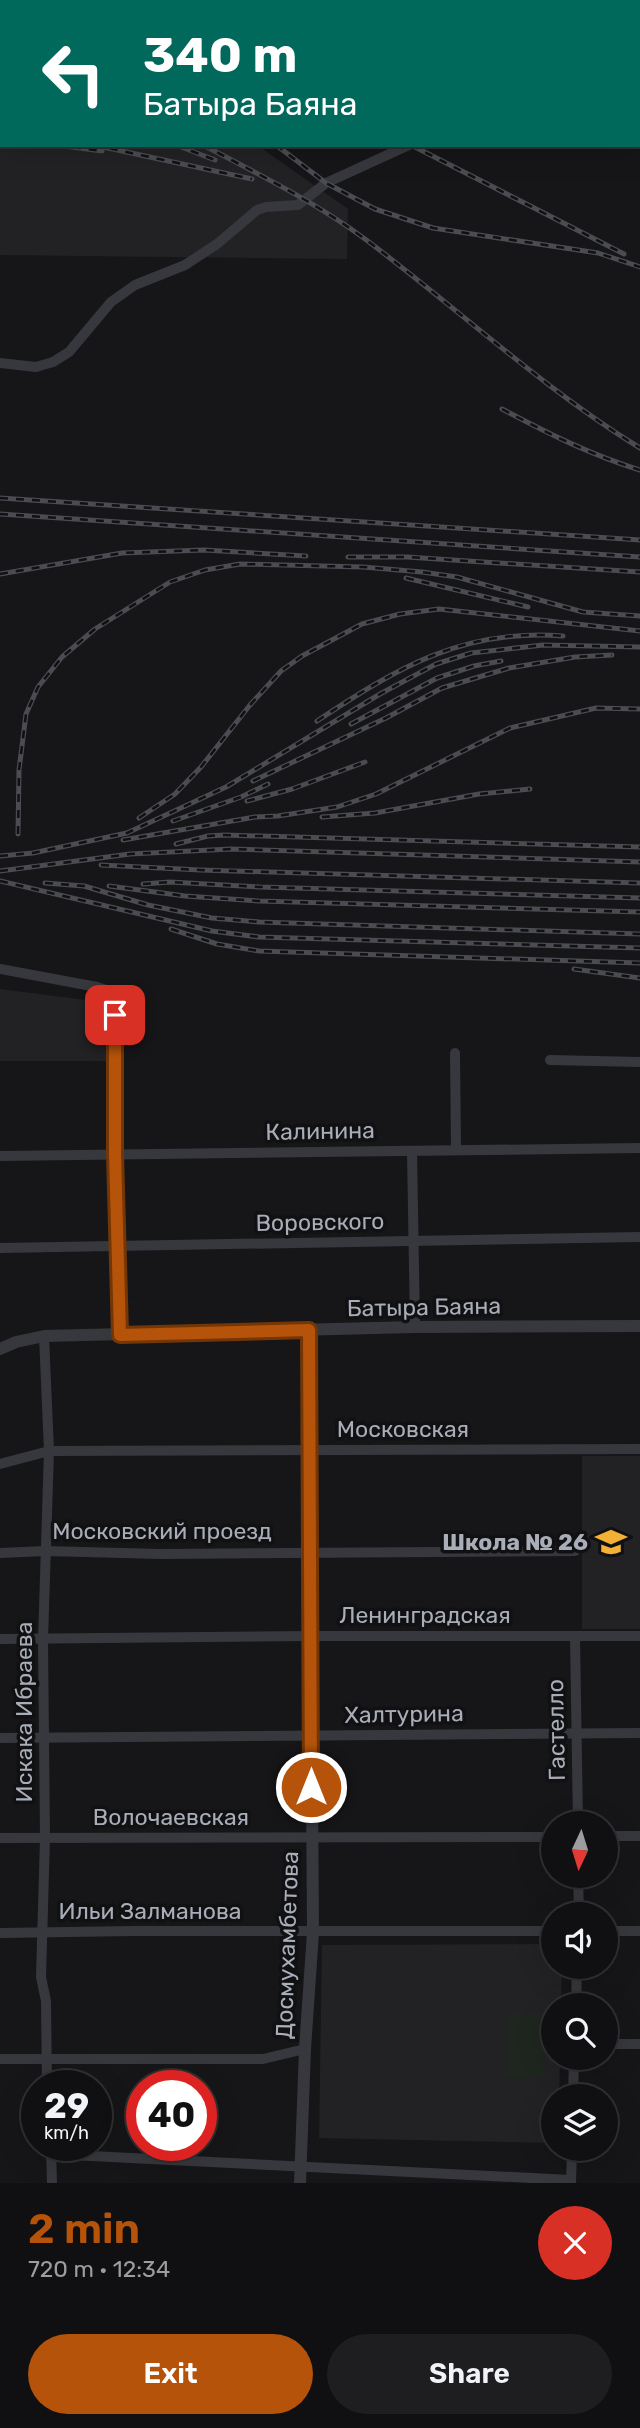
<!DOCTYPE html>
<html lang="en">
<head>
<meta charset="utf-8">
<style>
	:root { --surface:#101012; --page:#1e1e20; --text:#f1f3f6; --muted:#9c9d9f; --line:#303032; --accent:#b45309 }
	body { margin:0; font-family:Rubik,sans-serif; background:var(--page); color:var(--text); height:100vh; display:flex; flex-direction:column; font-size:26px; white-space:nowrap }
	* { box-sizing:border-box; margin:0 }
	p { font-size:23px; color:var(--muted) }
	.icon { flex:none; width:38px; height:38px; fill:none; stroke:currentColor; stroke-width:2; stroke-linecap:round; stroke-linejoin:round }
	.map { position:relative; height:2183px; overflow:hidden }
	.details { display:flex; flex-direction:column; background:var(--surface); flex:1 }
	.details>* { flex:none }
	.banner { position:absolute; left:0px; top:0px; width:640px; height:147px; box-shadow:0 7px 28px #0002,0 0 0 2px var(--line); background:#00695c; color:#fff; overflow:hidden }
	.needle { width:46px; rotate:184deg }
	.tools { position:absolute; left:541px; top:1811px; display:grid; gap:14px }
	.tools a { display:grid; place-items:center; width:77px; height:77px; border-radius:50%; background:var(--surface); box-shadow:0 7px 28px #0002,0 0 0 2px var(--line); font-size:35px }
	.speed { position:absolute; left:21px; top:2070px; display:flex; gap:14px; font-size:35px; font-weight:700; text-align:center }
	.speed>* { display:grid; place-content:center; width:91px; height:91px; border-radius:50%; background:var(--surface); box-shadow:0 7px 28px #0002,0 0 0 2px var(--line); line-height:1 }
	.speed small { font-size:18px; font-weight:400 }
	.speed .limit { border:10px solid #d22; background:#fff; color:#111 }
	.pin { position:absolute; display:grid; place-items:center; width:60px; height:60px; color:#fff; margin:-30px; border-radius:14px; box-shadow:0 4px 10px #0006 }
	.me { position:absolute; width:77px; margin:-38px; rotate:0deg; stroke-linejoin:round; filter:drop-shadow(0 0 5px #0008) }
	.turn { display:flex; align-items:center; gap:24px; height:147px; padding:0 28px; font-size:32px }
	.turn .icon { width:91px; height:91px; stroke-width:2.5 }
	.turn b { display:block; font-size:49px; line-height:60px }
	.round { display:grid; place-items:center; flex:none; width:74px; height:74px; border-radius:37px; background:var(--page) }
	.overview { display:flex; align-items:center; justify-content:space-between; height:119px; padding:0 28px }
	h1 { font-size:42px; font-weight:600; line-height:52px; color:var(--accent) }
	.action { display:flex; gap:14px; margin-top:auto; padding:14px 28px }
	.action a { flex:1; height:80px; border-radius:42px; background:var(--accent); color:#fff; font-size:28px; font-weight:600; line-height:80px; text-align:center }
	.action a+a { background:var(--page); color:var(--text) }
	.map>svg:first-child { display:block }
	.built { fill:#222225 }
	.green { fill:#1e261f }
	.lines { fill:none; stroke-linecap:round; stroke-linejoin:round }
	.minor { stroke:#37383d; stroke-width:10 }
	.tertiary { stroke:#37383d; stroke-width:12 }
	.rail-casing { stroke:#4a4c52; stroke-width:5 }
	.rail { stroke:#111113; stroke-width:2.5; stroke-dasharray:8; stroke-linecap:butt }
	.route-casing { stroke:#753606; stroke-width:18 }
	.route { stroke:#b45309; stroke-width:12 }
	.labels { text-anchor:middle; stroke-width:7; stroke-linejoin:round; paint-order:stroke }
	.street-label { font-size:23px; fill:#a8adb8; stroke:#111113 }
	.poi-label { font-size:23px; font-weight:bold; fill:#a8adb8; stroke:#111113; text-anchor:end }
</style>
</head>
<body>
<div class="map">
<svg width="640" height="2183" viewBox="0 0 640 2183">
	<rect width="100%" height="100%" fill="#161618"/>
	<!-- built -->
	<g class="built">
		<path d="M0 0 53 2H2V145H257L348 209 347 259 0 255Z"/>
		<path d="M0 989 109 1003V1061H0Z"/>
		<rect x="582" y="1456" width="58" height="173"/>
		<path d="M553 1944V1967H562L561 2005 553 2006V2058H560L559 2096H553V2143L319 2138 322 1945Z"/>
	</g>
	<!-- green -->
	<rect class="green" x="506" y="2014" width="37" height="63"/>
	<g class="lines">
		<!-- minor -->
		<g class="minor">
			<path d="M325 0 326 2"/>
			<path d="M0 363 36 367 53 362 69 352 111 302 135 285 185 265 217 244 257 210 266 207 298 205 326 183 409 145"/>
			<path d="M0 969 97 987 116 993 115 1154 120 1335"/>
			<path d="M455 1053 456 1149"/>
			<path d="M550 1060 640 1062"/>
			<path d="M412 1151 415 1327"/>
			<path d="M0 1156 640 1148"/>
			<path d="M0 1248 640 1237"/>
			<path d="M44 1336 49 1451 43 1640 45 1838 41 1977 46 2001 47 2086"/>
			<path d="M0 1464 49 1451 640 1449"/>
			<path d="M0 1553 45 1551 161 1554 575 1551"/>
			<path d="M575 1636 578 1824"/>
			<path d="M0 1639 311 1636H640"/>
			<path d="M0 1738 640 1733"/>
			<path d="M606 1836H640"/>
			<path d="M0 1838 553 1837"/>
			<path d="M578 1876 579 1914"/>
			<path d="M606 1931H640"/>
			<path d="M0 1933 134 1931H553"/>
			<path d="M576 2006 577 1967"/>
			<path d="M606 2044H640"/>
			<path d="M0 2059H263L305 2049"/>
			<path d="M573 2096 574 2058"/>
			<path d="M51 2146 52 2183"/>
			<path d="M51 2154 571 2180"/>
			<path d="M571 2183 572 2149"/>
		</g>
		<!-- tertiary -->
		<g class="tertiary">
			<path d="M496 0V2"/>
			<path d="M639 109H640"/>
			<path d="M0 1349 16 1342 44 1336 415 1327 640 1326"/>
			<path d="M300 2183 305 2049 313 1932 309 1330"/>
		</g>
		<defs>
			<g id="rail">
				<path d="M39 0 40 2"/>
				<path d="M113 0 115 2"/>
				<path d="M182 0 185 2"/>
				<path d="M235 0 237 2"/>
				<path d="M261 0 262 2"/>
				<path d="M284 0 285 2"/>
				<path d="M0 13 2 15"/>
				<path d="M0 28 2 29"/>
				<path d="M0 52 2 53"/>
				<path d="M0 75H2"/>
				<path d="M0 106H2"/>
				<path d="M0 123H2"/>
				<path d="M0 141H2"/>
				<path d="M57 145 102 151"/>
				<path d="M94 145 252 179"/>
				<path d="M176 145 215 160"/>
				<path d="M203 145C258 174 315 202 365 239 457 308 541 387 640 448"/>
				<path d="M276 145 326 183 375 209 433 228 598 253 640 267"/>
				<path d="M411 145 624 254"/>
				<path d="M502 409C547 433 591 455 640 470"/>
				<path d="M0 498 640 540"/>
				<path d="M0 514 640 557"/>
				<path d="M348 557H407L640 572"/>
				<path d="M0 574 122 553 204 550 306 556"/>
				<path d="M406 578 528 607"/>
				<path d="M317 721C397 668 463 628 563 636"/>
				<path d="M351 724 437 678 474 666 501 661"/>
				<path d="M253 781 386 718 442 688 509 668 575 657 612 655"/>
				<path d="M247 801 292 789 365 762"/>
				<path d="M322 817 375 813 479 794 530 789"/>
				<path d="M139 818 175 794 201 767 250 705 281 671 302 656 362 624 400 614 439 609 640 631"/>
				<path d="M173 821 241 797 268 784"/>
				<path d="M18 834 19 770 26 714 38 687 62 657 95 629 170 582 205 570 240 564 363 567 422 572 457 577 583 612 640 616"/>
				<path d="M123 840 255 817 278 816 337 807 376 794 510 728 596 708 640 709"/>
				<path d="M176 844 208 836 224 835 640 847"/>
				<path d="M0 856 33 853 127 833 226 787 380 694 436 664 471 653 543 645 640 647"/>
				<path d="M101 865 200 870 640 883"/>
				<path d="M0 871 130 854 231 849 640 862"/>
				<path d="M0 881 212 931 259 937 640 948"/>
				<path d="M45 883 84 886 148 905 212 918 259 922 640 934"/>
				<path d="M143 884 170 882 260 887 640 898"/>
				<path d="M109 886 185 896 259 901 640 912"/>
				<path d="M171 929 217 944 259 951 640 963"/>
				<path d="M574 969 640 978"/>
			</g>
		</defs>
		<!-- rail casing -->
		<use href="#rail" class="rail-casing"/>
		<!-- rail -->
		<use href="#rail" class="rail"/>
	</g>
	<g class="lines">
		<defs>
			<path id="route" d="M115 1015V1154L120 1335 309 1330 311 1787"/>
		</defs>
		<!-- route casing -->
		<use href="#route" class="route-casing"/>
		<!-- route -->
		<use href="#route" class="route"/>
	</g>
	<!-- icons -->
	<defs>
		<symbol id="school-bare" viewBox="-9 -9 18 18"><path d="M0-5L7-2L0 1L-7-2ZM-4 1L0 2.5L4 1V4Q0 6-4 4Z" fill="#f2b134" stroke="#111113" stroke-width="2.5" paint-order="stroke"/></symbol>
	</defs>
	<g fill-rule="evenodd">
		<use href="#school-bare" x="589" y="1520" width="44" height="44"/>
	</g>
	<g class="labels">
		<!-- street labels -->
		<g class="street-label">
			<text transform="translate(320 1131) rotate(-1)" y="8">Калинина</text>
			<text transform="translate(320 1222) rotate(-1)" y="8">Воровского</text>
			<text transform="translate(424 1307) rotate(-1)" y="8">Батыра Баяна</text>
			<text x="403" y="1437">Московская</text>
			<text x="162" y="1539">Московский проезд</text>
			<text x="425" y="1623">Ленинградская</text>
			<text transform="translate(24 1712) rotate(-90)" y="8">Искака Ибраева</text>
			<text transform="translate(404 1714) rotate(-1)" y="8">Халтурина</text>
			<text transform="translate(556 1730) rotate(-91)" y="8">Гастелло</text>
			<text x="171" y="1825">Волочаевская</text>
			<text x="150" y="1919">Ильи Залманова</text>
			<text transform="translate(287 1945) rotate(-88)" y="8">Досмухамбетова</text>
		</g>
		<!-- poi labels -->
		<g class="poi-label">
			<text x="588" y="1550">Школа № 26</text>
		</g>
	</g>
</svg>
<div class="tools">
<a><svg class="needle" viewBox="-14 -14 28 28"><path d="M0-13l5 13h-10z" fill="#e53935"/><path d="M0 13l5-13h-10z" fill="#9c9d9f"/></svg></a>
<a><svg class="icon" aria-label="sound" viewBox="0 0 24 24"><path d="M4 9h4l5-4v14l-5-4H4zM17 9q2 3 0 6"/></svg></a>
<a><svg class="icon" aria-label="search" viewBox="0 0 24 24"><circle cx="10" cy="10" r="6"/><path d="M15 15l6 6"/></svg></a>
<a><svg class="icon" aria-label="layers" viewBox="0 0 24 24"><path d="M12 4l9 5-9 5-9-5zM3 14l9 5 9-5"/></svg></a>
</div>
<div class="speed"><div>29<small>km/h</small></div><div class="limit">40</div></div>
<div class="pin" style="left:115px;top:1015px;background:#d93025"><svg class="icon" aria-label="arrive" viewBox="0 0 24 24"><path d="M6 21V4h12l-3 4 3 4H6"/></svg></div>
<svg class="me" style="left:311px;top:1787px" viewBox="-20 -20 40 40"><circle r="17" fill="#b45309" stroke="#fff" stroke-width="3"/><path d="M0-11L8 9 0 5-8 9z" fill="#fff"/></svg>
<div class="banner">
<div class="turn"><svg class="icon" aria-label="left" viewBox="0 0 24 24"><path d="M17 20v-9H6M10 6l-5 5 5 5"/></svg><div><b>340 m</b>Батыра Баяна</div></div>
</div>
</div>
<section class="details">
<div class="overview"><div><h1>2 min</h1><p>720 m · 12:34</p></div><a class="round" style="background:#d93025;color:#fff"><svg class="icon" aria-label="close" viewBox="0 0 24 24"><path d="M6 6l12 12M18 6L6 18"/></svg></a></div>
<div class="action"><a>Exit</a><a>Share</a></div>
</section>
</body>
</html>
